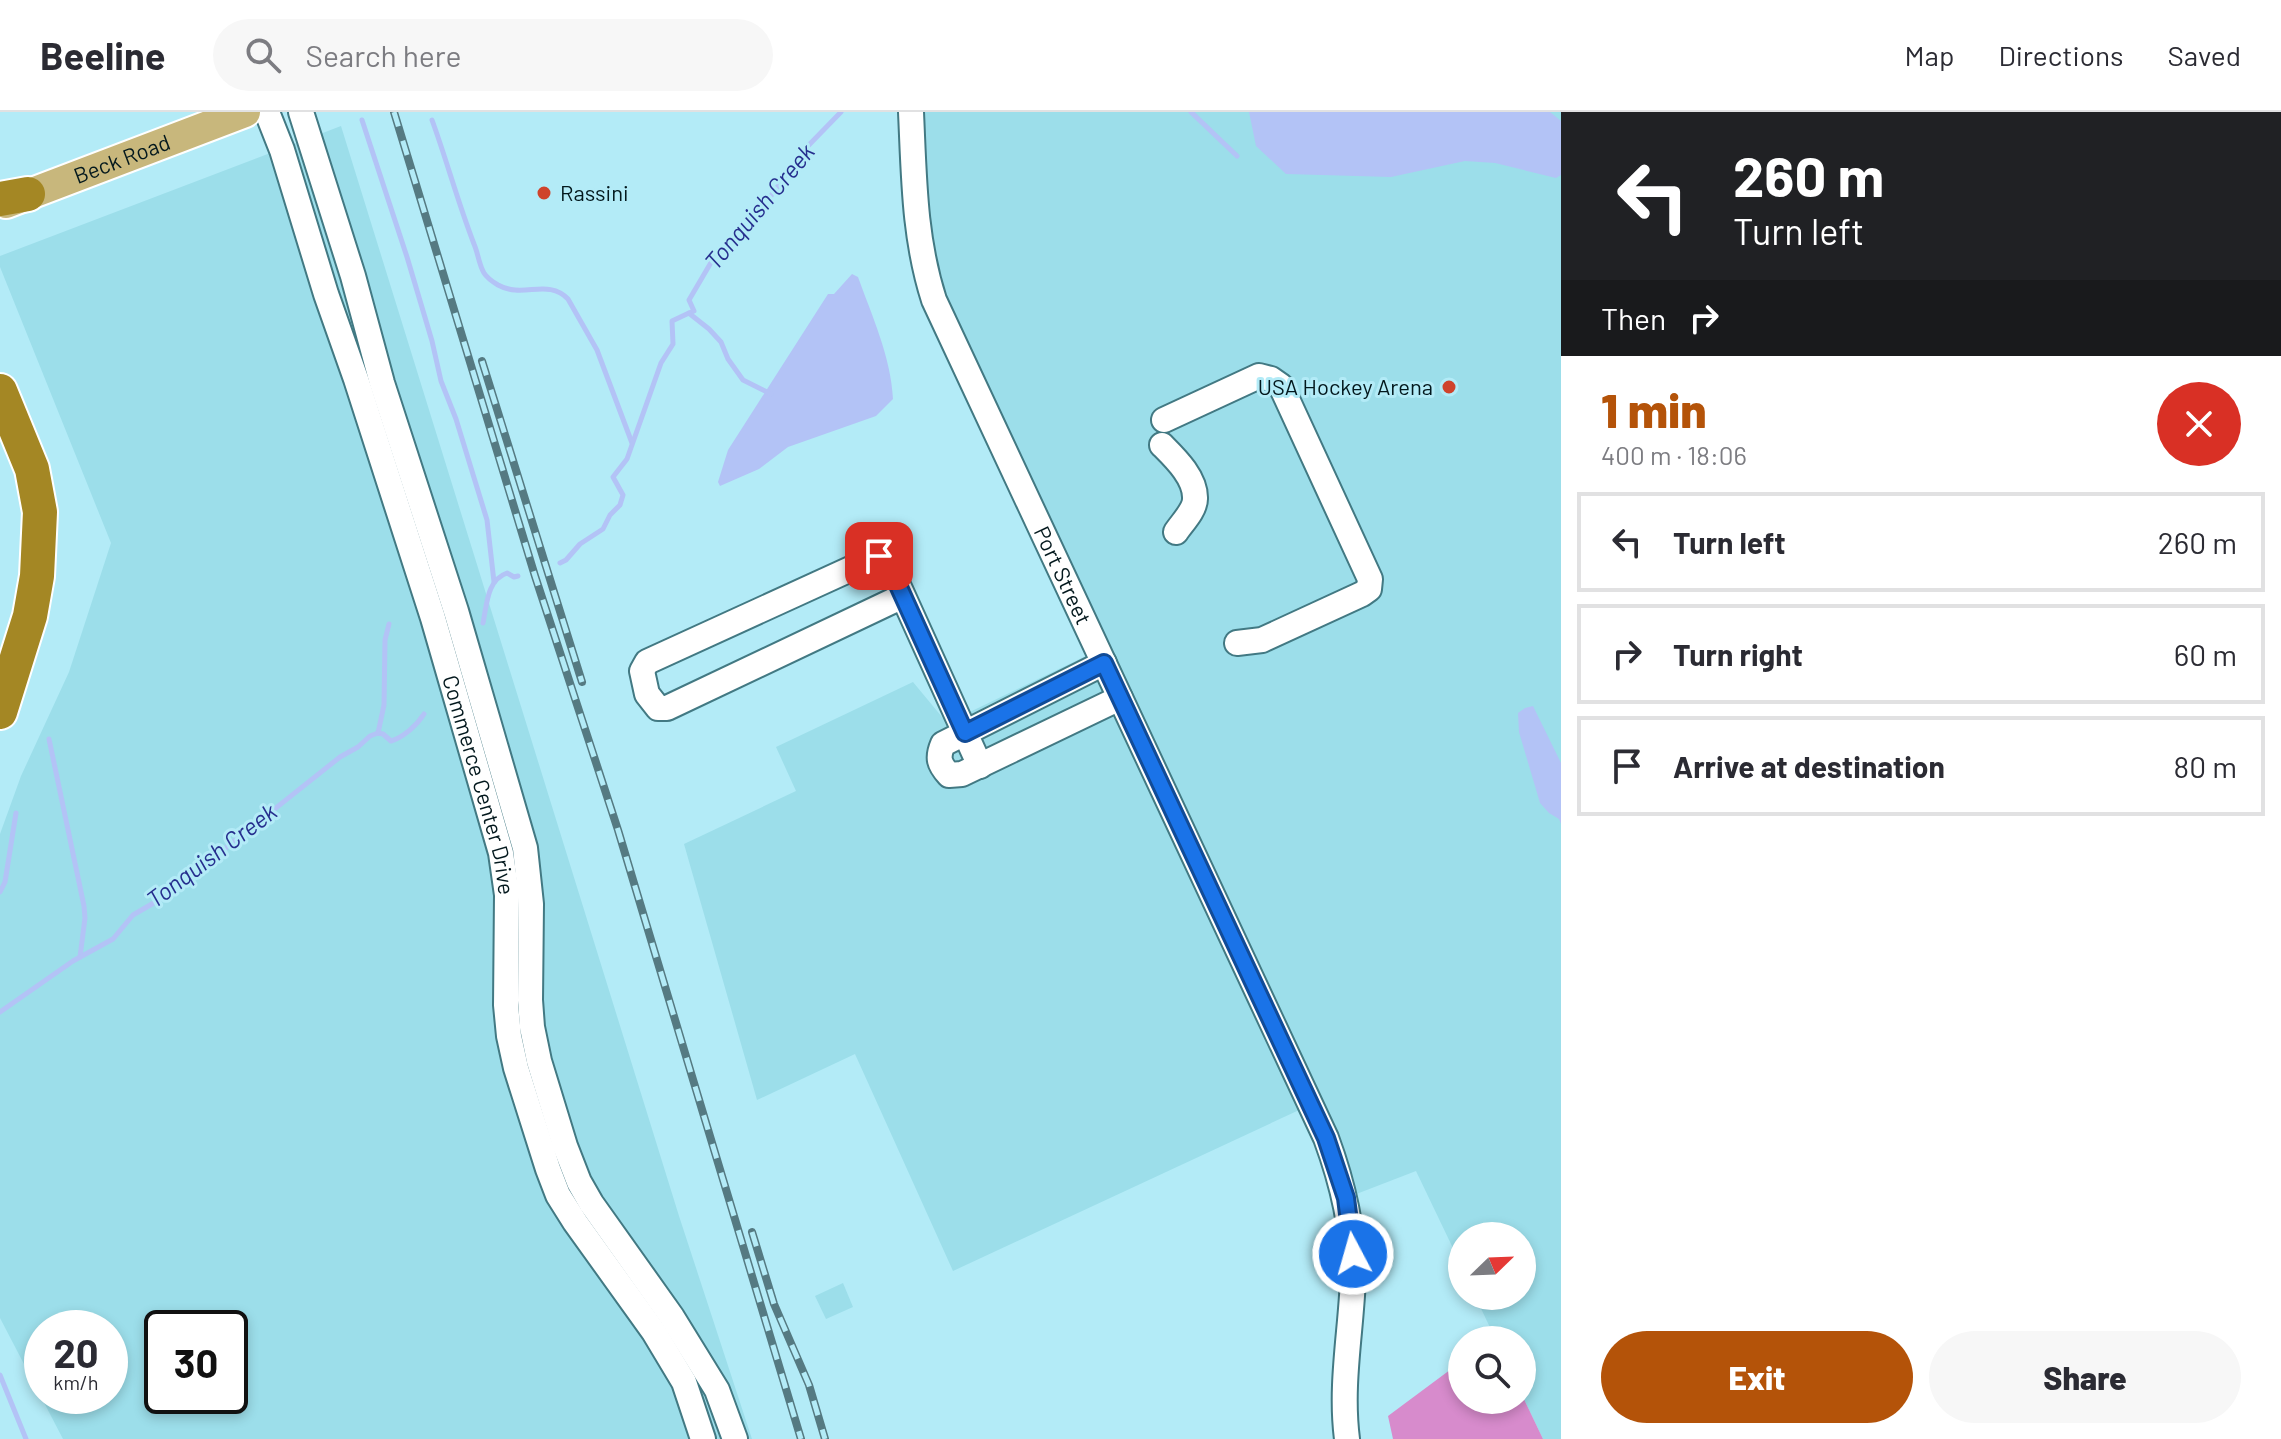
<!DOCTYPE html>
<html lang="en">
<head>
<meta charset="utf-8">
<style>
	:root { --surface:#fff; --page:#f7f7f7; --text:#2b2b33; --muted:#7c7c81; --line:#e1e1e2; --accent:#b45309 }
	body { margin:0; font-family:Barlow,sans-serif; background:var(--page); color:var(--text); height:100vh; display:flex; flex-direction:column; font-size:30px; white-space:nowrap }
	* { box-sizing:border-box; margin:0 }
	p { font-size:26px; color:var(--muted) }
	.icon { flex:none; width:44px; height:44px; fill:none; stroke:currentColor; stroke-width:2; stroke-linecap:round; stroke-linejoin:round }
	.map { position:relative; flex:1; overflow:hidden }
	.details { display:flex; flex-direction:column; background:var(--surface); width:720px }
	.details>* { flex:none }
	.top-card { background:#202124; color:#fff; overflow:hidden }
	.needle { width:52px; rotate:67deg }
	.controls { position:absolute; left:1448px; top:1110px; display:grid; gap:16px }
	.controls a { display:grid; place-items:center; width:88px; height:88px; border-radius:50%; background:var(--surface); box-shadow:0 4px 12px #0003; font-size:40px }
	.speed { position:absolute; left:24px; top:1198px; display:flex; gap:16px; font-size:40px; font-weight:700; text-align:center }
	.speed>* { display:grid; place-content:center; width:104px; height:104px; border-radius:50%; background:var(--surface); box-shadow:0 4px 12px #0003; line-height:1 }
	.speed small { font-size:20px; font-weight:400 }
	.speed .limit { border:4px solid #111; border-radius:12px; background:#fff; color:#111 }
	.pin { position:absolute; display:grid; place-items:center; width:68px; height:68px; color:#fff; margin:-34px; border-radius:16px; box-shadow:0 4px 12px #0006 }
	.me { position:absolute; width:88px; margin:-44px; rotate:354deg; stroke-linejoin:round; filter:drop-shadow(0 0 6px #0008) }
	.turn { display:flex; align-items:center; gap:28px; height:168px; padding:0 40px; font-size:36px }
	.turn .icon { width:104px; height:104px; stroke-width:2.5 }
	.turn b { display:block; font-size:56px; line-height:68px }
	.then { display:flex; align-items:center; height:76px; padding:0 40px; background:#0003; gap:16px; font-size:30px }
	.round { display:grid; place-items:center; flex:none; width:84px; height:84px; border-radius:42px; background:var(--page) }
	.overview { display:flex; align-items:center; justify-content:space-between; height:136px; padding:0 40px }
	h1 { font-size:48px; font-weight:800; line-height:60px; color:var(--accent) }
	.button { display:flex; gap:16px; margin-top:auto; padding:16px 40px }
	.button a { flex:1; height:92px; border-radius:48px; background:var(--accent); color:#fff; font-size:32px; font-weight:800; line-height:92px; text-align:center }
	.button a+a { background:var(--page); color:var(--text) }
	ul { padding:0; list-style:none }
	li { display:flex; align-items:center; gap:24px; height:100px; margin:0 16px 12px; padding:0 24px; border:4px solid var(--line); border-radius:0px }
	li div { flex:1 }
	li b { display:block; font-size:30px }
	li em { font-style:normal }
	header { display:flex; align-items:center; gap:48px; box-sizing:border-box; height:112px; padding:0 40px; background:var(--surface); border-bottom:2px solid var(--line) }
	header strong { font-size:38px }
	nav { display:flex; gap:44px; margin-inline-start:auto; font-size:28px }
	.search { width:560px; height:72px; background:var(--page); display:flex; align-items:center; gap:20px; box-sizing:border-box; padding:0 28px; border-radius:44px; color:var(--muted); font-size:30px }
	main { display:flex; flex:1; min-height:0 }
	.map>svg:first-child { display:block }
	.built { fill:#9cdeea; fill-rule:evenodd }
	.forest { fill:#d78bcc }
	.water { fill:#b3c3f6 }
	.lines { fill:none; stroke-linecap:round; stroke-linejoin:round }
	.stream { stroke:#b3c3f6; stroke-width:5 }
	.minor-casing { stroke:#427983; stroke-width:28 }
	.major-casing { stroke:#fff; stroke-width:34 }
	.highway-casing { stroke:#fff; stroke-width:38 }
	.minor { stroke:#fff; stroke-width:24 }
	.major { stroke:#c8b77c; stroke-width:30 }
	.highway { stroke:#a48724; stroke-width:34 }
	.rail-casing { stroke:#557a82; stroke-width:8 }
	.rail { stroke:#b3ebf7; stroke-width:5; stroke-dasharray:15; stroke-linecap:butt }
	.route-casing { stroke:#114b97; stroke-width:20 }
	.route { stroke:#1a73e8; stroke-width:14 }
	.poi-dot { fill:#cf432c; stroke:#b3ebf7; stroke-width:3 }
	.labels { text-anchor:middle; stroke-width:6; stroke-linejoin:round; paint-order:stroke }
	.street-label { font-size:22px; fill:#03181d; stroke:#b3ebf7 }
	.poi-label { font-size:22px; fill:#03181d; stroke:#b3ebf7; text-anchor:start }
	.water-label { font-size:24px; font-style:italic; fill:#262f8e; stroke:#b3ebf7 }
</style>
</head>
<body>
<header>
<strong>Beeline</strong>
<div class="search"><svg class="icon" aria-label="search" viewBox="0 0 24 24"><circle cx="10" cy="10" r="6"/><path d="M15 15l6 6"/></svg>Search here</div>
<nav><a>Map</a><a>Directions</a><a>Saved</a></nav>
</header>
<main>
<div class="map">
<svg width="1561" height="1327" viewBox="0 0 1561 1327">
	<rect width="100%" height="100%" fill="#b3ebf7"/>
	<!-- built -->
	<g class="built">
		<path d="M911 0H1561V1327H1543L1522 1283V1228H1496L1475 1184H1522V1124H1462V1155L1416 1059 1346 1086 1310 993 953 1159 855 942 757 988 684 732 796 679 776 635 913 570 947 611 1098 538 934 188Z"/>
		<path d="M341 14 679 1104 752 1327H63L0 1206V722L21 664 69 560 111 431 0 155V144ZM42 1216H110V1284H42ZM162 1216H230V1284H162Z"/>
		<path d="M843 1171 853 1195 826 1207 815 1184Z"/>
	</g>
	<!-- forest -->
	<path class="forest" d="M1462 1249V1288H1522V1283L1543 1327H1393L1388 1304Z"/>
	<!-- water -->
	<g class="water">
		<path d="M1249 0H1550L1561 9V63L1556 66 1495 51 1465 49 1391 65 1286 62 1256 34Z"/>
		<path d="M852 162 858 165C872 204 891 245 893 287L876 304 788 335 759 357 720 374 718 370 728 338 828 182H834Z"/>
		<path d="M1533 594 1561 651V712L1559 707 1549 701 1540 691 1519 620 1518 601 1525 596Z"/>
	</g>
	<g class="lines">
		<!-- stream -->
		<g class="stream">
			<path d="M1191 0 1237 44"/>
			<path d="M362 8 407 145 432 229 441 269 456 307 487 408 494 470"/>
			<path d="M432 8C447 49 458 91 474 132 478 141 479 153 484 161 487 166 493 170 498 173 523 187 548 166 568 187L597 238 632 331"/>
			<path d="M689 201 694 199 689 188 716 142 728 139 731 128 736 119 765 92 805 37 841 0"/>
			<path d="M690 202 709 217 721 230 728 247 743 268 771 282"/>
			<path d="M560 451 566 448 580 432 603 417 610 403 620 393 623 383 613 365 627 347 661 251 673 232 672 209 689 201"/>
			<path d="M483 511C487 492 487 468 507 461L514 465 518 464"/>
			<path d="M378 621 384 593 385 528 389 512"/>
			<path d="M378 621 383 622 391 629C404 625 417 613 424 602"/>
			<path d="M49 627 84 794 85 806 80 845"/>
			<path d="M0 780 5 770 16 701"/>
			<path d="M0 900 73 849 113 827 133 803 164 785 340 645 358 635 370 624 378 621"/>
			<path d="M0 1263 26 1327"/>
		</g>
		<defs>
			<g id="minor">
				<path id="s1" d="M267 0 282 38 326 182 356 267 433 506 501 741 507 783 506 893 509 924 516 956 548 1057 558 1083 575 1110 654 1220 684 1270 703 1327"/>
				<path d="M301 0 353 164 382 271 456 499 525 736 531 792 530 888 532 915 539 949 565 1034 579 1070 591 1091 672 1205 717 1278 735 1327"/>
				<path id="s2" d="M911 0C914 65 914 126 934 188L1326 1026C1343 1072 1354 1117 1353 1166 1351 1220 1340 1273 1347 1327"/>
				<path d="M1164 308 1259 264 1271 267 1281 274 1370 467 1369 477 1362 482 1262 528 1237 531"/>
				<path d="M1162 333C1175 346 1196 366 1195 387 1195 398 1182 411 1176 420"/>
				<path d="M903 484 888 451 879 444 647 550 642 559 647 582 658 596H667L903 484 980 654"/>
				<path d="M1104 551 943 632C937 646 939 652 949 663L962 662 1120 586"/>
			</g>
			<g id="major">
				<path id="s3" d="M6 91 245 0"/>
			</g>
			<g id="highway">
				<path d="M0 87 28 82"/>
				<path d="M0 279 32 357 40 400 37 464 30 504 0 600"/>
			</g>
		</defs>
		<!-- minor casing -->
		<use href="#minor" class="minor-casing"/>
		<!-- major casing -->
		<use href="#major" class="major-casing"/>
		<!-- highway casing -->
		<use href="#highway" class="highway-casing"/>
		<!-- minor -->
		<use href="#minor" class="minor"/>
		<!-- major -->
		<use href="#major" class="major"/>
		<!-- highway -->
		<use href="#highway" class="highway"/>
		<defs>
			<g id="rail">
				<path d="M394 0 535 464 618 718 801 1327"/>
				<path d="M482 249 582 570"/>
				<path d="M752 1120 774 1192 809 1273 825 1327"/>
			</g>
		</defs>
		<!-- rail casing -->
		<use href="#rail" class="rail-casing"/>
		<!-- rail -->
		<use href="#rail" class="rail"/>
	</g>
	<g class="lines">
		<defs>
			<path id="route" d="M879 444 888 451 965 621 1104 551 1326 1026 1346 1086 1353 1142"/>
		</defs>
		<!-- route casing -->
		<use href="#route" class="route-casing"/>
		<!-- route -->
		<use href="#route" class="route"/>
	</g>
	<!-- markers -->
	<g class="poi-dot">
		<circle cx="544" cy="81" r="8"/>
		<circle cx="1449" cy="275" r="8"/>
	</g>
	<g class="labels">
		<!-- street labels -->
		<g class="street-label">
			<text dy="8" stroke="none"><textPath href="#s3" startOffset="124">Beck Road</textPath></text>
			<text dy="8" stroke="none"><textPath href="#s2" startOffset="494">Port Street</textPath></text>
			<text dy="8" stroke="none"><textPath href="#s1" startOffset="706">Commerce Center Drive</textPath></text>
		</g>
		<!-- poi labels -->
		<g class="poi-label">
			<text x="560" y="89">Rassini</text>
			<text x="1433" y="283" text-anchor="end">USA Hockey Arena</text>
		</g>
		<!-- water labels -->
		<g class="water-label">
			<text transform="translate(760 95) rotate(-50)" y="8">Tonquish Creek</text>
			<text transform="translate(212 744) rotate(-37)" y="8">Tonquish Creek</text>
		</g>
	</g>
</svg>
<div class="controls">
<a><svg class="needle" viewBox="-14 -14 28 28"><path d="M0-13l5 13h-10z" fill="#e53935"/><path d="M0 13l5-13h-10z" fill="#7c7c81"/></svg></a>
<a><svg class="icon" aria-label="search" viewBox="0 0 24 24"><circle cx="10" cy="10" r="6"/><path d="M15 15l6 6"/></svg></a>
</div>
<div class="speed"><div>20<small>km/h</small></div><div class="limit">30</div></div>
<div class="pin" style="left:879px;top:444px;background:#d93025"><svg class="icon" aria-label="arrive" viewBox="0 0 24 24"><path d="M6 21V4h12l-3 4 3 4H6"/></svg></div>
<svg class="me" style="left:1353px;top:1142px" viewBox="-20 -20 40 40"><circle r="17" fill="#1a73e8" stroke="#fff" stroke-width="3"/><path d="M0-11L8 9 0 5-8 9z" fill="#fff"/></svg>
</div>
<section class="details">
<div class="top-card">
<div class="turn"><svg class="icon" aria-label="left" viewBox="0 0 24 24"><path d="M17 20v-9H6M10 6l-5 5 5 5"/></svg><div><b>260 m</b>Turn left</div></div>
<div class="then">Then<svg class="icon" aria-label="right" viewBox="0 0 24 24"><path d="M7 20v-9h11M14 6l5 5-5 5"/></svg></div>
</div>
<div class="overview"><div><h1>1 min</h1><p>400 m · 18:06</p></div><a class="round" style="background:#d93025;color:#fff"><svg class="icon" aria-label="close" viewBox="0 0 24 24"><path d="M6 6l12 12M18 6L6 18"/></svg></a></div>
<ul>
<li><svg class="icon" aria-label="left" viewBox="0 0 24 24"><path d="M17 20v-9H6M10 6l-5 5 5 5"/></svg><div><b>Turn left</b></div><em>260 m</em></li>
<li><svg class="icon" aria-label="right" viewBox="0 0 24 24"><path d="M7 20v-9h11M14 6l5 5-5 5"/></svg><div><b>Turn right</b></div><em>60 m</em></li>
<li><svg class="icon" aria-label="arrive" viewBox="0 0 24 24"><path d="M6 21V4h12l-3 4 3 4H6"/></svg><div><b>Arrive at destination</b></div><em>80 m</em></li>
</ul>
<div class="button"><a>Exit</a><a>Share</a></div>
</section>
</main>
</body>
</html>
